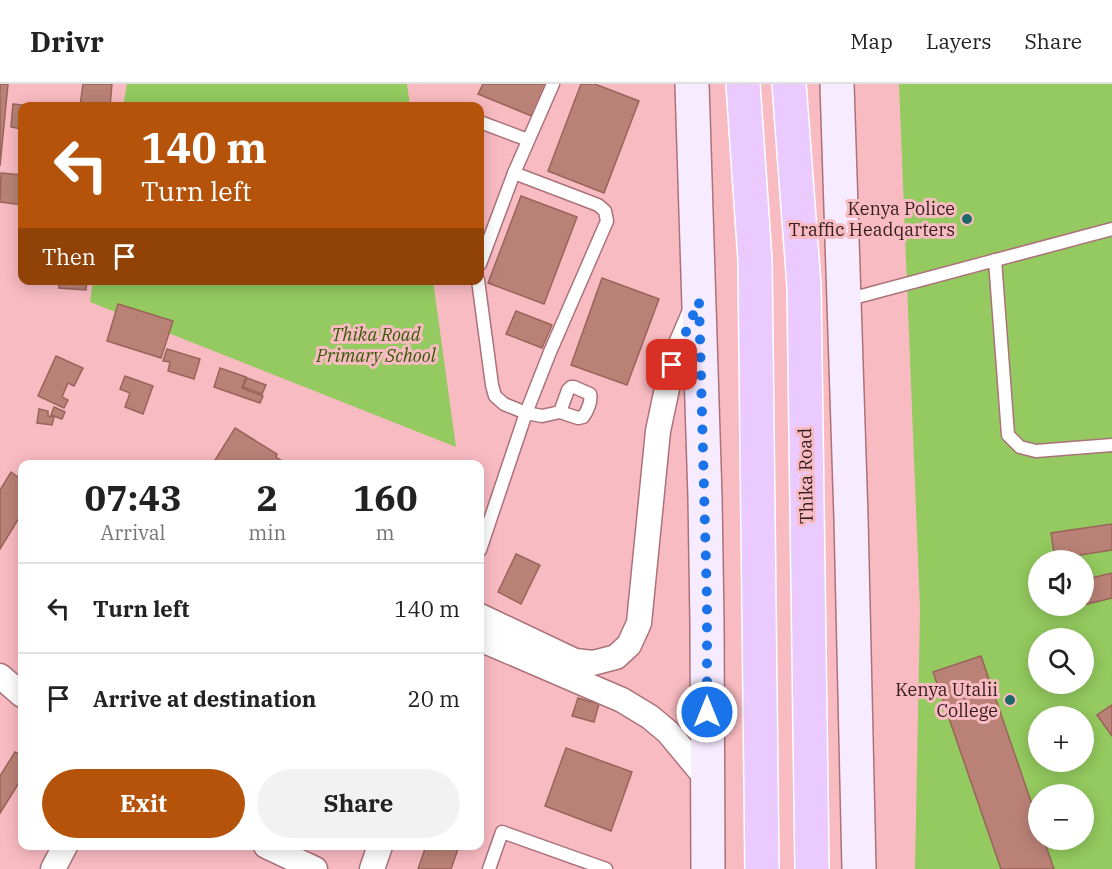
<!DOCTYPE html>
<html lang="en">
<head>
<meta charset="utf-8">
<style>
	:root { --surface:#fff; --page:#f2f2f2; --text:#222; --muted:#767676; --line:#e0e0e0; --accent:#b45309 }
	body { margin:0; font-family:"IBM Plex Serif",serif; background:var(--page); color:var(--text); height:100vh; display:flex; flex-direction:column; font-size:22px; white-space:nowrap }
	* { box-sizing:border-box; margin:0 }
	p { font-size:20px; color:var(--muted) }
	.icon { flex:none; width:33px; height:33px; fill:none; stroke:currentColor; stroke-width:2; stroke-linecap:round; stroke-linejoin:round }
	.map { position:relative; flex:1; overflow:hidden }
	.side { position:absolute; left:18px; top:376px; width:466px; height:390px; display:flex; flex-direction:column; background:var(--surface); border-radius:12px; box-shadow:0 3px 15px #0003 }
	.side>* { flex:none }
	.guide { position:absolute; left:18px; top:18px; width:466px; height:183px; border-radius:12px; box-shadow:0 3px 15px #0003; background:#b45309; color:#fff; overflow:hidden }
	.tools { position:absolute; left:1028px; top:466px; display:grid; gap:12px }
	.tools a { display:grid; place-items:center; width:66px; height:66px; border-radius:50%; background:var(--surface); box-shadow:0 3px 15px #0003; font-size:30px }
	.pin { position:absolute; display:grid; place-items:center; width:51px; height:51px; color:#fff; margin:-26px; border-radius:12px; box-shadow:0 3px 9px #0006 }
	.me { position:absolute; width:66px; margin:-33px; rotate:0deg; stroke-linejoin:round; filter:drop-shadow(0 0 4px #0008) }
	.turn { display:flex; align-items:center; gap:21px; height:126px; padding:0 24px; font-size:27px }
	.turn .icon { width:78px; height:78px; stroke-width:2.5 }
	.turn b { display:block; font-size:42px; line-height:51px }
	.then { display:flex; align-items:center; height:57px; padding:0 24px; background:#0003; gap:12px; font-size:22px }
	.eta { display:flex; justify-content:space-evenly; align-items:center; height:102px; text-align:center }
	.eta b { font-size:36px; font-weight:700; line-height:42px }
	.cta { display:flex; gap:12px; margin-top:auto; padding:12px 24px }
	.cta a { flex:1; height:69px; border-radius:36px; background:var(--accent); color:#fff; font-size:24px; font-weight:700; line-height:69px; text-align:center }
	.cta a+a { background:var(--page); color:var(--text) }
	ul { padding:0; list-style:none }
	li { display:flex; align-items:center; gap:18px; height:90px; padding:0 24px; border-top:2px solid var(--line) }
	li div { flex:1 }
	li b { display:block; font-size:22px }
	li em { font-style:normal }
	header { display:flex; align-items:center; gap:36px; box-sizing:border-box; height:84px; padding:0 30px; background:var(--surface); border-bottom:2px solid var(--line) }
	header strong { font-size:28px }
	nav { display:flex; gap:33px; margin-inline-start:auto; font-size:21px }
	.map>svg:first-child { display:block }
	.green { fill:#94ca5f; fill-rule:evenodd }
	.building { fill:#ba8277; stroke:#996459; stroke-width:1.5 }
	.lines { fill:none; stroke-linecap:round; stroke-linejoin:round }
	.service-casing { stroke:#ab7279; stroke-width:15 }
	.minor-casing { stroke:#ab7279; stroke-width:27 }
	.secondary-casing { stroke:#ab7279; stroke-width:36 }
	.trunk-casing { stroke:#fff; stroke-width:36 }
	.service { stroke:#fff; stroke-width:12 }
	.minor { stroke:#fff; stroke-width:24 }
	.secondary { stroke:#f7ebff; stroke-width:33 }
	.trunk { stroke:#eacaff; stroke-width:33 }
	.route { stroke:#1a73e8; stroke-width:10; stroke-dasharray:0 18 }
	.poi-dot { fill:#1d6967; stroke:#f9bbc2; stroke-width:2 }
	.labels { text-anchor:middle; stroke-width:6; stroke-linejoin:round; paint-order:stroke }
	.poi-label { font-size:18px; fill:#341d20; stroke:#f9bbc2; text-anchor:end }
	.park-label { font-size:18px; font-style:italic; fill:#375a08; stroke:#f9bbc2 }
	.street-label { font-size:18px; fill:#341d20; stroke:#f9bbc2 }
</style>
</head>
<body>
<header>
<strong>Drivr</strong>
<nav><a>Map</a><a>Layers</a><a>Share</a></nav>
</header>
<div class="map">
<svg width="1112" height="785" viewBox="0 0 1112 785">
	<rect width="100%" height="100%" fill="#f9bbc2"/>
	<!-- green -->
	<g class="green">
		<path d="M127 0H407L410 22H123Z"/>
		<path d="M899 0H1112V785H915L920 525ZM1038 477H1083V522H1038ZM1038 555H1083V600H1038ZM1038 633H1083V678H1038ZM1038 711H1083V756H1038Z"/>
		<path d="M93 197H433L456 363 90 218Z"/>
	</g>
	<!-- building -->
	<g class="building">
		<path d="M0 0H8L0 82Z"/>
		<path d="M83 0H112L110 22H80Z"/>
		<path d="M483 0H547L534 33 478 10Z"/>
		<path d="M581 0H595L639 17 604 109 548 87Z"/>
		<path d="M13 20 32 22H22V45L11 43Z"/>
		<path d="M1 89 22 91V121L0 118Z"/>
		<path d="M521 112 577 133 544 220 488 199Z"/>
		<path d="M602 194 659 215 627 301 571 281Z"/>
		<path d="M59 196H87L86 206 59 204Z"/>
		<path d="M118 220 173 237 161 274 107 257Z"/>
		<path d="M516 227 552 241 542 264 506 250Z"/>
		<path d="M167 265 200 275 194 295 168 287 170 278 163 277Z"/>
		<path d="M56 272 83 284 74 302 68 299 62 313 68 316 64 324 38 312Z"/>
		<path d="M220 284 246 293 242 304 263 312 260 319 214 303Z"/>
		<path d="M125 292 153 302 143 330 125 323 130 309 120 305Z"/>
		<path d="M247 294 266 301 262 310 243 303Z"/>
		<path d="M54 323 65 328 62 335 51 331Z"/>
		<path d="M39 325 48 327V332L54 333 52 341 37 339Z"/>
		<path d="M235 344 277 370 276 373 282 377 279 381H212Z"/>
		<path d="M11 388 22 396V429L0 465V406Z"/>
		<path d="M1112 440V466L1055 475 1051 449Z"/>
		<path d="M516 470 540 481 521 520 498 508Z"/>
		<path d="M1112 489V514L1083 521V496Z"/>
		<path d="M981 572 1038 738V756H1044L1054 785H1001L933 588Z"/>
		<path d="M578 614 599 620 594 638 572 632Z"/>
		<path d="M1112 621V652L1097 631Z"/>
		<path d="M566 664 632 688 611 747 545 722Z"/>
		<path d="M15 668 22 672V694L0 729V692Z"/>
		<path d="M426 762H459L451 785H418Z"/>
	</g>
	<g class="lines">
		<defs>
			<g id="service">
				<path d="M480 38 528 56"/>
				<path d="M514 89 598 121 605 127 607 137 550 268 526 329 542 332 560 328 578 334 583 333C587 328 592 317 590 310L574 303H571L568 306 560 328"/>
				<path d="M995 176 1008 351 1020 363 1036 367 1112 361"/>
				<path d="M480 180 514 89 553 0"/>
				<path d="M478 196 492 301 495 312 504 320 526 329 480 466"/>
				<path d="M846 216 1112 145"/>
				<path d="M489 785 502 748 606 785"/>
			</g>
			<g id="minor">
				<path d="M480 532 575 577 593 579 616 573 629 561 639 539 658 347 672 281 696 225"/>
				<path d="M480 555 622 616 650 633 668 648 707 695"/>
				<path d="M0 592 22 611"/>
				<path d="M266 762 315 785"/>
				<path d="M53 785 65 762"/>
				<path d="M372 785 380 762"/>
			</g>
			<g id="secondary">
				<path d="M692 0 705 413 707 539 708 785"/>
				<path d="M837 0 851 434 859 785"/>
			</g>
			<g id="trunk">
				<path d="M743 0 755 176 762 785"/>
				<path d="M789 0 804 202 812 785"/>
			</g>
		</defs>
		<!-- service casing -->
		<use href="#service" class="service-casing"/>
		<!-- minor casing -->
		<use href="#minor" class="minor-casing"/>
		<!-- secondary casing -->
		<use href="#secondary" class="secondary-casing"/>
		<!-- trunk casing -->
		<use href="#trunk" class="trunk-casing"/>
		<!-- service -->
		<use href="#service" class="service"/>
		<!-- minor -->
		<use href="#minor" class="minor"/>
		<!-- secondary -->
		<use href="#secondary" class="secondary"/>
		<!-- trunk -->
		<use href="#trunk" class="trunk"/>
	</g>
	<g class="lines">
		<!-- route -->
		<path class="route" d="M672 281 699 217 707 518V628"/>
	</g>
	<!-- markers -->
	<g class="poi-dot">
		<circle cx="967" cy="135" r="6"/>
		<circle cx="1010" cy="616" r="6"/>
	</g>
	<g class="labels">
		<!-- poi labels -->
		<g class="poi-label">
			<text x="955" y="131">Kenya Police<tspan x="955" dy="21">Traffic Headqarters</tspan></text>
			<text x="998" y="612">Kenya Utalii<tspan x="998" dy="21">College</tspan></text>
		</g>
		<!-- park labels -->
		<g class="park-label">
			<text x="376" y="257">Thika Road<tspan x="376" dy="21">Primary School</tspan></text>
		</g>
		<!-- street labels -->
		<g class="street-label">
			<text transform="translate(806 392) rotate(-91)" y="6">Thika Road</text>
		</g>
	</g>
</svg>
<div class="tools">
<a><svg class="icon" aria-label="sound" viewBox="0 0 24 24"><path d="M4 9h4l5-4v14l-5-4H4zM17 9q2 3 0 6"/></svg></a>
<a><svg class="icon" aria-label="search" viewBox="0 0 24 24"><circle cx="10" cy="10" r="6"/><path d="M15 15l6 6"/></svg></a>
<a>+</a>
<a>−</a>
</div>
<div class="pin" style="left:672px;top:281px;background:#d93025"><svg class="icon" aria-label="arrive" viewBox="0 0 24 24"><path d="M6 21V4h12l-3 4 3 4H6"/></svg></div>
<svg class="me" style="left:707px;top:628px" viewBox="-20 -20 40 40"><circle r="17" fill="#1a73e8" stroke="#fff" stroke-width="3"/><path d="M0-11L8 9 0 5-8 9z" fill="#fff"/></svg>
<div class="guide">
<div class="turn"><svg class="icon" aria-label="left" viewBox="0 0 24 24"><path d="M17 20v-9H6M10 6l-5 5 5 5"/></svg><div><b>140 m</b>Turn left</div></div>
<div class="then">Then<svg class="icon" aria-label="arrive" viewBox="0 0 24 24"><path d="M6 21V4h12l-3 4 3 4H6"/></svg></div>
</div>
<section class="side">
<div class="eta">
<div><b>07:43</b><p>Arrival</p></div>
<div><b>2</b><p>min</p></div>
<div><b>160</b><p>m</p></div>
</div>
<ul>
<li><svg class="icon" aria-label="left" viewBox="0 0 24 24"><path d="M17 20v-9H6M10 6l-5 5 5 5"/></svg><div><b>Turn left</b></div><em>140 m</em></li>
<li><svg class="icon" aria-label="arrive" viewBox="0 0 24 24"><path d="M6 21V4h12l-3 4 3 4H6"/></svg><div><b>Arrive at destination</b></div><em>20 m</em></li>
</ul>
<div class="cta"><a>Exit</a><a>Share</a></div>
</section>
</div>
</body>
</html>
